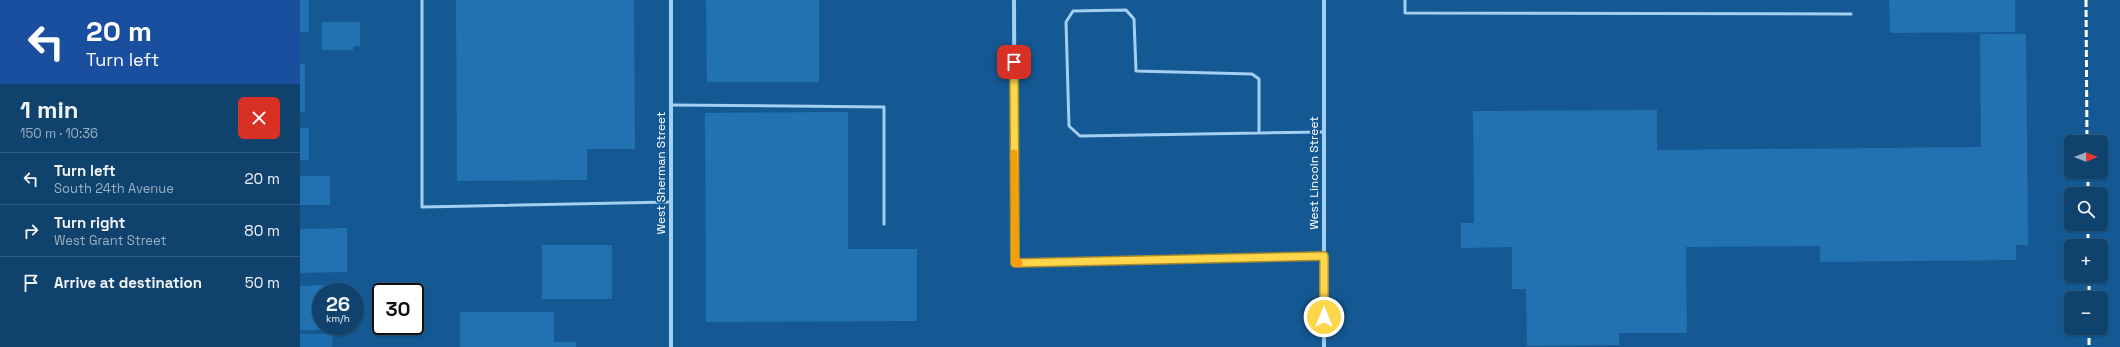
<!DOCTYPE html>
<html lang="en">
<head>
<meta charset="utf-8">
<style>
	:root { --surface:#0f436e; --page:#1d4e76; --text:#f1f3f6; --muted:#9bb0c2; --line:#2f5c81 }
	body { margin:0; font-family:"Space Grotesk",sans-serif; background:var(--page); color:var(--text); height:100vh; display:flex; flex-direction:column; font-size:15px; white-space:nowrap }
	* { box-sizing:border-box; margin:0 }
	p { font-size:13px; color:var(--muted) }
	.icon { flex:none; width:22px; height:22px; fill:none; stroke:currentColor; stroke-width:2; stroke-linecap:round; stroke-linejoin:round }
	.map { position:relative; flex:1; overflow:hidden }
	.sheet { display:flex; flex-direction:column; background:var(--surface); width:300px }
	.sheet>* { flex:none }
	.hud { background:#1a4fa0; color:#fff; overflow:hidden }
	.needle { width:26px; rotate:90deg }
	.tools { position:absolute; left:1764px; top:135px; display:grid; gap:8px }
	.tools a { display:grid; place-items:center; width:44px; height:44px; border-radius:6px; background:var(--surface); box-shadow:0 1px 3px #0004,0 0 0 1px var(--line); font-size:20px }
	.speed { position:absolute; left:12px; top:283px; display:flex; gap:8px; font-size:20px; font-weight:700; text-align:center }
	.speed>* { display:grid; place-content:center; width:52px; height:52px; border-radius:50%; background:var(--surface); box-shadow:0 1px 3px #0004,0 0 0 1px var(--line); line-height:1 }
	.speed small { font-size:10px; font-weight:400 }
	.speed .limit { border:2px solid #111; border-radius:6px; background:#fff; color:#111 }
	.pin { position:absolute; display:grid; place-items:center; width:34px; height:34px; color:#fff; margin:-17px; border-radius:8px; box-shadow:0 2px 6px #0006 }
	.me { position:absolute; width:44px; margin:-22px; rotate:0deg; stroke-linejoin:round; filter:drop-shadow(0 0 3px #0008) }
	.turn { display:flex; align-items:center; gap:14px; height:84px; padding:0 20px; font-size:18px }
	.turn .icon { width:52px; height:52px; stroke-width:2.5 }
	.turn b { display:block; font-size:28px; line-height:34px }
	.round { display:grid; place-items:center; flex:none; width:42px; height:42px; border-radius:6px; background:var(--page) }
	.summary { display:flex; align-items:center; justify-content:space-between; height:68px; padding:0 20px }
	h1 { font-size:24px; font-weight:800; line-height:30px }
	ul { padding:0; list-style:none }
	li { display:flex; align-items:center; gap:12px; height:52px; padding:0 20px; border-top:1px solid var(--line) }
	li div { flex:1 }
	li b { display:block; font-size:15px }
	li em { font-style:normal }
	main { display:flex; flex:1; min-height:0 }
	.map>svg:first-child { display:block }
	.green { fill:#1c6dad }
	.building { fill:#2272b2 }
	.lines { fill:none; stroke-linecap:round; stroke-linejoin:round }
	.service { stroke:#a3cff2; stroke-width:3 }
	.minor { stroke:#a3cff2; stroke-width:4 }
	.rail { stroke:#fff; stroke-width:3; stroke-dasharray:7 3; stroke-linecap:butt }
	.route-casing { stroke:#a68a30; stroke-width:10 }
	.route { stroke:#ffd54a; stroke-width:7 }
	.slow { stroke:#f59e0b; stroke-width:7 }
	.labels { text-anchor:middle; stroke-width:4; stroke-linejoin:round; paint-order:stroke }
	.street-label { font-size:12px; fill:#fff; stroke:#145993 }
</style>
</head>
<body>
<main>
<section class="sheet">
<div class="hud">
<div class="turn"><svg class="icon" aria-label="left" viewBox="0 0 24 24"><path d="M17 20v-9H6M10 6l-5 5 5 5"/></svg><div><b>20 m</b>Turn left</div></div>
</div>
<div class="summary"><div><h1>1 min</h1><p>150 m · 10:36</p></div><a class="round" style="background:#d93025;color:#fff"><svg class="icon" aria-label="close" viewBox="0 0 24 24"><path d="M6 6l12 12M18 6L6 18"/></svg></a></div>
<ul>
<li><svg class="icon" aria-label="left" viewBox="0 0 24 24"><path d="M17 20v-9H6M10 6l-5 5 5 5"/></svg><div><b>Turn left</b><p>South 24th Avenue</p></div><em>20 m</em></li>
<li><svg class="icon" aria-label="right" viewBox="0 0 24 24"><path d="M7 20v-9h11M14 6l5 5-5 5"/></svg><div><b>Turn right</b><p>West Grant Street</p></div><em>80 m</em></li>
<li><svg class="icon" aria-label="arrive" viewBox="0 0 24 24"><path d="M6 21V4h12l-3 4 3 4H6"/></svg><div><b>Arrive at destination</b></div><em>50 m</em></li>
</ul>
</section>
<div class="map">
<svg width="1820" height="347" viewBox="0 0 1820 347">
	<rect width="100%" height="100%" fill="#145993"/>
	<!-- green -->
	<path class="green" d="M0 334H33L32 347H0Z"/>
	<!-- building -->
	<g class="building">
		<rect x="0" y="0" width="9" height="32"/>
		<path d="M156 0H334L335 149H287V180L157 181Z"/>
		<path d="M406 0H519V82H407Z"/>
		<path d="M1589 0H1715V32L1590 33Z"/>
		<path d="M22 22H60V46H53V50H22Z"/>
		<path d="M1680 34H1726L1728 245H1716V260L1520 262V246L1386 247 1387 333H1319V345L1227 346 1226 289H1212V247L1161 248V223H1174L1173 111 1357 110V150L1681 147Z"/>
		<rect x="0" y="64" width="5" height="48"/>
		<path d="M548 112V249H617V321L406 322 405 113Z"/>
		<rect x="0" y="128" width="9" height="32"/>
		<rect x="0" y="176" width="30" height="29"/>
		<path d="M47 228V272L0 273V229Z"/>
		<rect x="242" y="245" width="70" height="54"/>
		<path d="M46 284 47 292H21V326H47V329L0 330V286Z"/>
		<path d="M160 312H254V342H276V347H160Z"/>
	</g>
	<g class="lines">
		<!-- service -->
		<g class="service">
			<path d="M122 0V207L371 202"/>
			<path d="M1105 0V13L1551 14"/>
			<path d="M371 105 584 107V224"/>
			<path d="M959 133V79L952 74 836 71 834 19 826 10 773 11 766 22 769 126 780 136 959 133 1024 132"/>
		</g>
		<!-- minor -->
		<g class="minor">
			<path d="M714 0 715 263 1024 256"/>
			<path d="M371 347V0"/>
			<path d="M1024 347V0"/>
		</g>
		<!-- rail -->
		<g class="rail">
			<path d="M1786 0 1787 142"/>
			<path d="M1788 172V194"/>
			<path d="M1788 224V246"/>
			<path d="M1789 276V298"/>
			<path d="M1789 328V347"/>
		</g>
	</g>
	<g class="lines">
		<defs>
			<path id="route" d="M714 62 715 263 1024 256V317"/>
		</defs>
		<!-- route casing -->
		<use href="#route" class="route-casing"/>
		<!-- route -->
		<use href="#route" class="route"/>
		<!-- slow -->
		<path class="slow" d="M714 153 715 263H719"/>
	</g>
	<g class="labels">
		<!-- street labels -->
		<g class="street-label">
			<text transform="translate(361 173) rotate(-90)" y="4">West Sherman Street</text>
			<text transform="translate(1014 173) rotate(-90)" y="4">West Lincoln Street</text>
		</g>
	</g>
</svg>
<div class="tools">
<a><svg class="needle" viewBox="-14 -14 28 28"><path d="M0-13l5 13h-10z" fill="#e53935"/><path d="M0 13l5-13h-10z" fill="#9bb0c2"/></svg></a>
<a><svg class="icon" aria-label="search" viewBox="0 0 24 24"><circle cx="10" cy="10" r="6"/><path d="M15 15l6 6"/></svg></a>
<a>+</a>
<a>−</a>
</div>
<div class="speed"><div>26<small>km/h</small></div><div class="limit">30</div></div>
<div class="pin" style="left:714px;top:62px;background:#d93025"><svg class="icon" aria-label="arrive" viewBox="0 0 24 24"><path d="M6 21V4h12l-3 4 3 4H6"/></svg></div>
<svg class="me" style="left:1024px;top:317px" viewBox="-20 -20 40 40"><circle r="17" fill="#ffd54a" stroke="#fff" stroke-width="3"/><path d="M0-11L8 9 0 5-8 9z" fill="#fff"/></svg>
</div>
</main>
</body>
</html>
